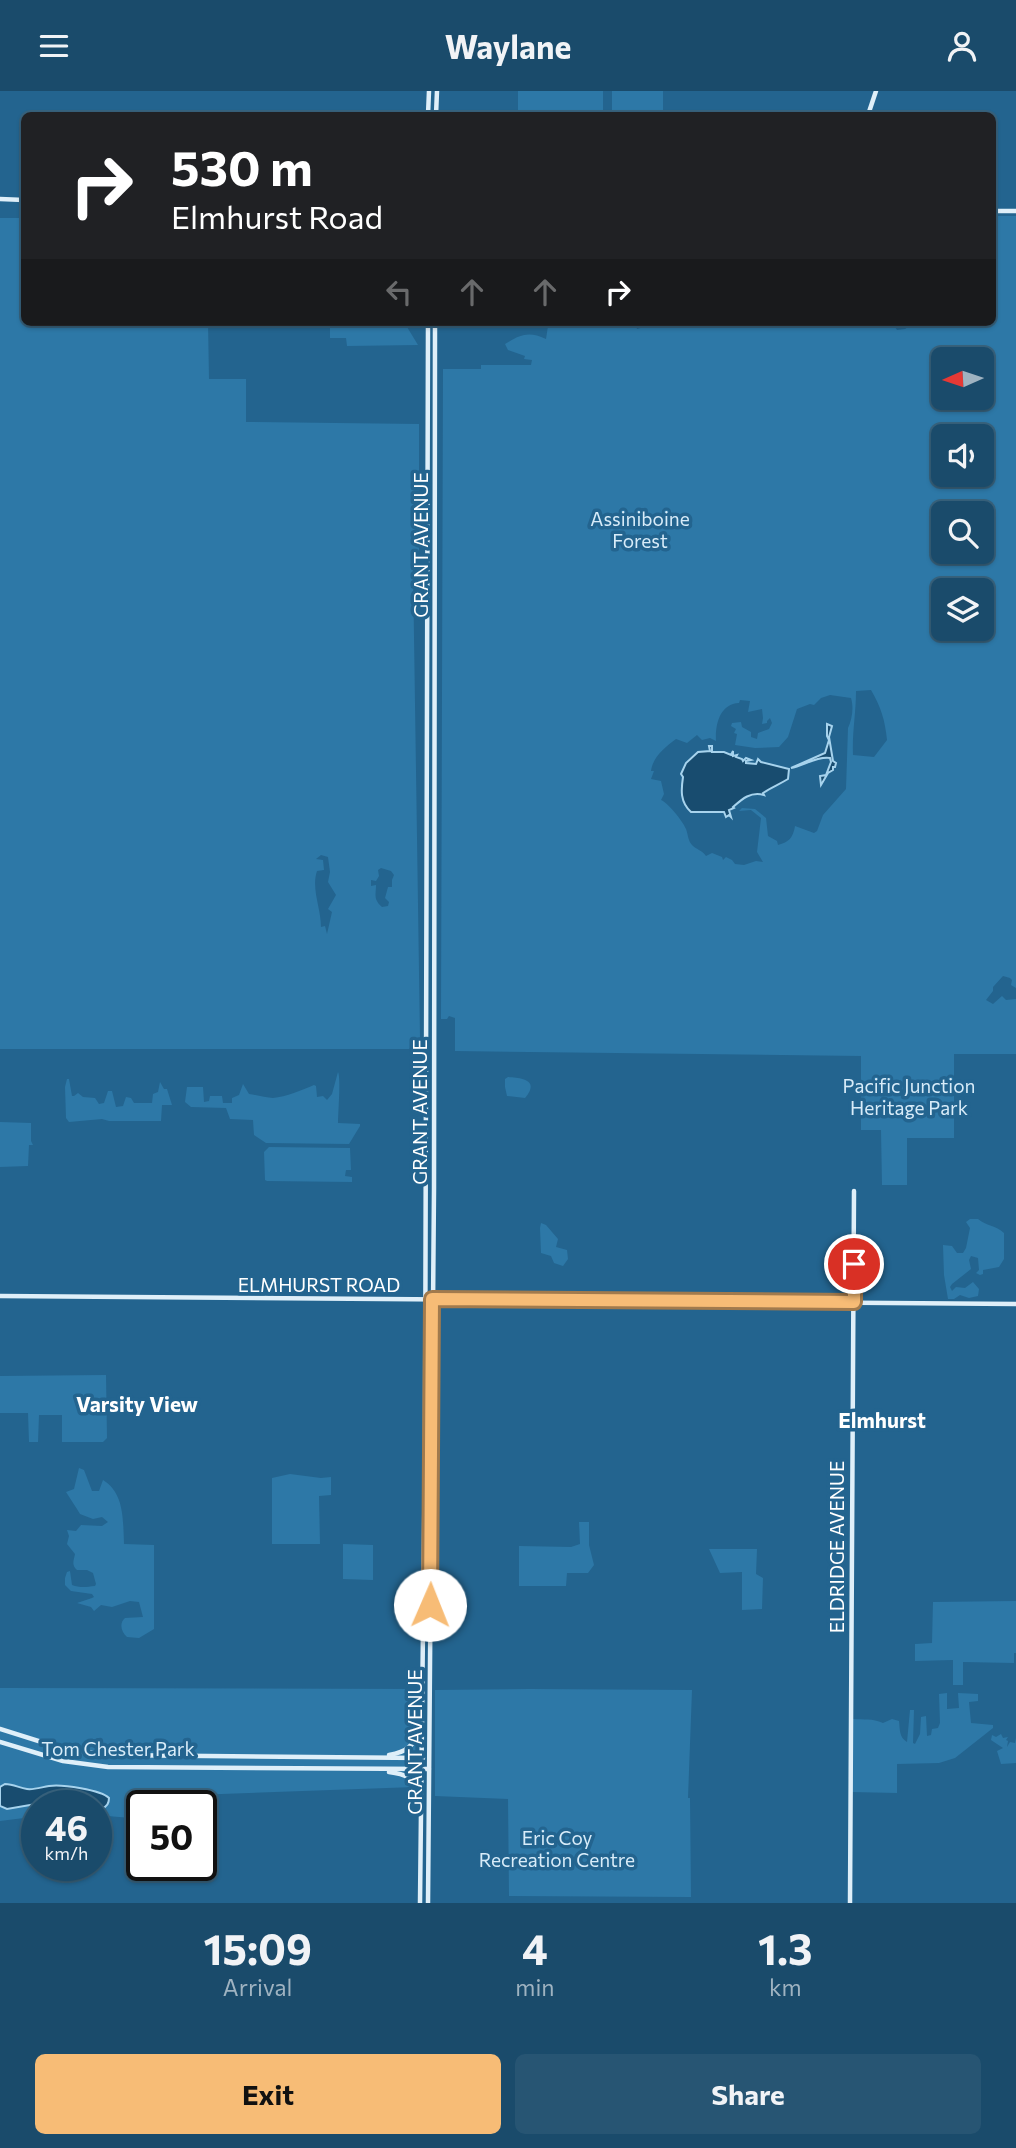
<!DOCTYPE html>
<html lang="en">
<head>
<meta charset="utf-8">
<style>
	:root { --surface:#1a4b6b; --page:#275573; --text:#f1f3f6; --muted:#9fb3c1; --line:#38637e; --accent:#f7bc76 }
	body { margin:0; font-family:Commissioner,sans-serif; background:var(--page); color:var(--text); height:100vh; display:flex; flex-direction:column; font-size:26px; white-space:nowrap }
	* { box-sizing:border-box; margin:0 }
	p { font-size:23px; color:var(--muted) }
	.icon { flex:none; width:38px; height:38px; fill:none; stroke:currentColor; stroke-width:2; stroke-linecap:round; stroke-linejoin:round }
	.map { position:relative; height:1812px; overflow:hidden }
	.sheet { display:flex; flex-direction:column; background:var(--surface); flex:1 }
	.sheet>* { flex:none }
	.banner { position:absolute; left:21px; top:21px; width:975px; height:214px; border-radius:10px; box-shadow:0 2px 5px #0004,0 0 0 2px var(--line); background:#202124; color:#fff; overflow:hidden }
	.needle { width:46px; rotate:267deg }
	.controls { position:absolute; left:931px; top:256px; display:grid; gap:14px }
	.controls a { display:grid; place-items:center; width:63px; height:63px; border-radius:10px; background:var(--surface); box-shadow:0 2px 5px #0004,0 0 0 2px var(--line); font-size:35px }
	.speed { position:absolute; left:21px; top:1699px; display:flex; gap:14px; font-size:35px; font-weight:700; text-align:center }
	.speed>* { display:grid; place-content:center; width:91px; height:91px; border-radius:50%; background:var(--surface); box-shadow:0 2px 5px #0004,0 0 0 2px var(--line); line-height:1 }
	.speed small { font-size:18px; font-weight:400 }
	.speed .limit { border:4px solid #111; border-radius:10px; background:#fff; color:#111 }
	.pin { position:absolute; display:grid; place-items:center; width:60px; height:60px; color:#fff; margin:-30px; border:4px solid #fff; border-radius:50%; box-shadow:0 2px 7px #0007 }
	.me { position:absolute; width:77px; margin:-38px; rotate:1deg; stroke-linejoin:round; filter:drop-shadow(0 0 5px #0008) }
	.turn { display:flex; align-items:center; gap:24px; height:147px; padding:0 35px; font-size:32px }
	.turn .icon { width:91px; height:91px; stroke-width:2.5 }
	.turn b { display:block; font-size:49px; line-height:60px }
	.lanes { display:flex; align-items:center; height:66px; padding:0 35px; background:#0003; justify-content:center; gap:35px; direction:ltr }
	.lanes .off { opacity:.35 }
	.eta { display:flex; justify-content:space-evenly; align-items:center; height:119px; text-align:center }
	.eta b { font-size:42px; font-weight:700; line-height:49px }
	.button { display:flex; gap:14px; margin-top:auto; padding:14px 35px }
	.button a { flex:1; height:80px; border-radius:10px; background:var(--accent); color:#111; font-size:28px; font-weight:700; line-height:80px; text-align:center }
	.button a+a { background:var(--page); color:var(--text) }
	header { display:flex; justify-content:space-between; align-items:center; height:91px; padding:0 35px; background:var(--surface); font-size:32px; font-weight:700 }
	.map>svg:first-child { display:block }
	.green { fill:#2d78a7; fill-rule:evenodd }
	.water { fill:#184c6f; stroke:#a7d3ed; stroke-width:2 }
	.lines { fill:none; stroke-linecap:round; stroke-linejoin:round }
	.secondary { stroke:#dfeff9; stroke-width:4.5 }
	.route-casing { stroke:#a17a4d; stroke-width:18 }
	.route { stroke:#f7bc76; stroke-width:12 }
	.labels { text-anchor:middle; stroke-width:7; stroke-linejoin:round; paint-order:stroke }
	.park-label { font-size:19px; fill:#d8ecf9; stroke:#23648f }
	.street-label { font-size:19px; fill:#fff; stroke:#23648f }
	.neighbourhood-label { font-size:21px; font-weight:bold; fill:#fff; stroke:#23648f }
</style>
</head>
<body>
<header><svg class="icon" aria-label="menu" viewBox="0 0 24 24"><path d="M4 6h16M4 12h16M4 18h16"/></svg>Waylane<svg class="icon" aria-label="person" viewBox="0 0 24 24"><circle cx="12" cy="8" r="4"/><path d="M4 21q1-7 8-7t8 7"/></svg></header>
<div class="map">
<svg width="1016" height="1812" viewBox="0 0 1016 1812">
	<rect width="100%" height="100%" fill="#23648f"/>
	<!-- green -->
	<g class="green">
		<rect x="518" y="0" width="85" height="24"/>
		<rect x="612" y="0" width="51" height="24"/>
		<path d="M992 125H1016V897L1011 894 1012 889 1010 887 1003 885 993 896V900L986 909 993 913 1002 905 1006 909 1016 908V963H954V1047H907V1094H882L881 1039H861V965L455 960V927L449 925 447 928H441L443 278H481V274H531L532 269 524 268 525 265 508 259 505 253C521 243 529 240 546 248L548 235 546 231H565L567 233 570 231H635L637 238 650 234 648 231H892L897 239 905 238 915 231H992ZM943 268H982V306H943ZM943 345H982V383H943ZM943 422H982V460H943ZM943 499H982V537H943ZM871 599C881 616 885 629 887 649L874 666 853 664C852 642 856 622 856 600ZM830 604 851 607C854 617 852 628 848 637L846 698 823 724 817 740 814 742 795 735C793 747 789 751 778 754L777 750 768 745 766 727 755 718 742 717 739 720 751 719 761 727 757 761 763 771 756 770 744 774 735 773 732 769 726 766 723 769 722 766 712 762 706 765C702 759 697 759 692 754 688 750 688 743 686 738 683 730 667 711 661 709L664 703 661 690 651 688 654 680H651C653 666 664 657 676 648L687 652 697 644 702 649 710 647 716 650C715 633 720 613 739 612L740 609 750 610 748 621 762 618 763 627 762 633 767 632V630L770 627 772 632 769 638 758 642 757 648 751 646V641L742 636 741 631 732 632 731 635 736 638 734 642 737 643 735 654 755 657 779 656 788 646 797 618 810 613 814 614 821 607Z"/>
		<path d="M0 127H24V231H208L209 288H246V331L419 333V478H413L420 948 409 958H0ZM321 764 328 766 330 781 328 791 336 804 328 818 332 821 327 843 325 835 321 836C321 817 311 798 317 780L324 779 323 769 316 768ZM381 777 391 780 394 784 392 789V796H388L385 807 389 811 388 815 382 816C373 808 376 804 376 794L371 795V789L376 790 379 785 378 779Z"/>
		<path d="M353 231H404L418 254 347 255 346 247H330V237L352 235Z"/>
		<path d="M338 981C341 987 338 1021 338 1032L360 1033V1035L349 1053 266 1052 254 1044 253 1029 230 1028 226 1017 191 1016 185 1011 187 996H203L204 1011 209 1010 210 1005H222L223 1012H232V1007L239 1004 243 993 249 1003C257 1004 266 1007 273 1007 286 1006 302 999 314 994L316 995 317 1006 323 1005 327 1009 332 1003Z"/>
		<path d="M508 986C522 987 540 989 525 1007L507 1005 505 996V988Z"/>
		<path d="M67 988H69L72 1005H74L78 1002 83 1006 95 1007 99 1013 104 1012 108 1000H112L116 1016 123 1015 126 1006 131 1007 134 1012H152L153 1003 158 1001 160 991 164 998H167L172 1014H162L161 1030H109L102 1028 69 1031 66 1027 65 996Z"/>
		<path d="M0 1031 31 1032V1050L33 1054H29L28 1075 0 1076Z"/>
		<path d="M269 1056 350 1057 351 1079H346L345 1085 352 1086V1091L267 1090 265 1089 264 1061Z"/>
		<path d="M970 1128H978C986 1135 996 1134 1004 1142V1168L999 1176 983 1179V1183L980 1184 976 1182 979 1179 978 1167 971 1165 969 1169 971 1178 952 1193 950 1196 952 1200 956 1196 965 1197 973 1191 979 1198 978 1205 969 1207 960 1204 954 1208H948L944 1184 943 1154 952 1155 957 1162H963L966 1157 970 1137 966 1131Z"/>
		<path d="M541 1132 546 1134 558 1148 556 1156 567 1159 568 1168 563 1175 554 1172 551 1165 541 1162 540 1137Z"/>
		<path d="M106 1284 107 1347 103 1351H62V1324H39L38 1351H29L28 1322H0V1285Z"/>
		<path d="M79 1377 84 1379 92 1400H99L103 1389C124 1402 123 1427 124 1453L154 1454V1538L139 1547 127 1546C121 1541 119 1532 125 1527L143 1526 139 1511 130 1510 112 1516 101 1514 94 1520 91 1516 77 1512 92 1507 94 1506 92 1503 71 1500 65 1494V1487L67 1481 70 1480 72 1494C80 1497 86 1496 95 1495L96 1493 93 1482 87 1479H77C71 1474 74 1469 75 1463L67 1453 69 1445 67 1439 76 1440 81 1434 102 1435 108 1431 102 1426 93 1428 80 1423C76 1416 71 1409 66 1401L74 1398Z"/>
		<path d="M290 1383 321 1387 331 1386V1404L319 1405 320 1453H272V1387Z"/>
		<path d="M579 1431H589V1454L594 1474 588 1482H567L566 1495H519V1455L571 1456 580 1453Z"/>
		<path d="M343 1453 373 1454V1489L343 1488Z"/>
		<path d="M709 1458H757L756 1483 763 1487 762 1518 742 1519V1481L720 1482Z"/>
		<path d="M1016 1510V1562H1014V1572L963 1571V1594H953V1569L915 1570V1553L932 1552 933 1511Z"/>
		<path d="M0 1597 416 1598 415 1696 194 1704 188 1708V1715H142V1728L96 1724V1715H37V1724L32 1726 0 1730Z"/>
		<path d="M529 1598 692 1599 688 1707H690L691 1806 509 1805 508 1708 435 1705V1599Z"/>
		<path d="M947 1602V1618L959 1617 958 1602 978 1603V1610L969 1611 971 1632 993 1634V1637L955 1667 939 1672 897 1673V1702L851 1701 853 1628C864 1629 872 1627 883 1632L892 1628 899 1630C900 1639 899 1646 907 1651L910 1619H914L913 1652 915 1653 920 1643 921 1626 926 1625 927 1645 931 1644 932 1638 938 1637 940 1632 939 1603Z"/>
		<path d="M1001 1643 1003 1647 1008 1646 1006 1649 1008 1650 1007 1656 1010 1651 1015 1652 1016 1647V1672L1001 1673 997 1660 1003 1657 991 1649 992 1644 996 1646Z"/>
	</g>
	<!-- water -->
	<g class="water">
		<path d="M827 633 832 635 829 646 833 670 836 672 835 676H833V679L828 682 821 694 820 685 826 684 831 671 830 667C817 665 803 675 791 677L825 662 829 649 827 645Z"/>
		<path d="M709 655H712V661H724L731 664 733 660V665L737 664 736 666 742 668 743 670 746 667 751 669 746 670V672L756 673 758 668 761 671 789 678 788 688C778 694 772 696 763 702L764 704C751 700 742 708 733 716L734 717 729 719 731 726 729 724 726 726 724 721H691C680 711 681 699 683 686L681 683 686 672 698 661 710 660Z"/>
		<path d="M5 1693C14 1693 19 1697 27 1698 34 1699 42 1696 49 1695 62 1693 101 1699 109 1707 109 1712 107 1716 102 1717L59 1709 7 1718 0 1715V1696Z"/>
	</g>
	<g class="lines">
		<!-- secondary -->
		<g class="secondary">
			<path d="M428 24 429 0"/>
			<path d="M436 24 437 0"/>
			<path d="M868 24 876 0"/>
			<path d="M0 108 24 109"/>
			<path d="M992 120H1016"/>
			<path d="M0 1205 1016 1213"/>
			<path d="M0 1638 67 1659 109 1664 423 1667"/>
			<path d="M0 1651 63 1670 108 1676 429 1678"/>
			<path d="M389 1664C407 1661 414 1655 419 1638"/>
			<path d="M389 1681C404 1683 415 1686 419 1702"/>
			<path d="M420 1812 425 1355 428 231"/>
			<path d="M428 1812 434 1098 435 231"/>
			<path d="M850 1812 854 1100"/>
		</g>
	</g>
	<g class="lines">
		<defs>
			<path id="route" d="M430 1514 432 1208 854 1211V1173"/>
		</defs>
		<!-- route casing -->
		<use href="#route" class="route-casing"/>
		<!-- route -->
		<use href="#route" class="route"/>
	</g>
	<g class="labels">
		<!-- park labels -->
		<g class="park-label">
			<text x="640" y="435">Assiniboine<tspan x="640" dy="22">Forest</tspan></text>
			<text x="909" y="1002">Pacific Junction<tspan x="909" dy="22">Heritage Park</tspan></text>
			<text x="118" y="1665">Tom Chester Park</text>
			<text x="557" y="1754">Eric Coy<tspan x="557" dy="22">Recreation Centre</tspan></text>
		</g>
		<!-- street labels -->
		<g class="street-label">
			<text transform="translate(421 454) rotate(-90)" y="7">GRANT AVENUE</text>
			<text transform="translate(420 1021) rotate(-90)" y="7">GRANT AVENUE</text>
			<text x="319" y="1201">ELMHURST ROAD</text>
			<text transform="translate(837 1456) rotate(-90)" y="7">ELDRIDGE AVENUE</text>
			<text transform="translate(415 1651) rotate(-90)" y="7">GRANT AVENUE</text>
		</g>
		<!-- neighbourhood labels -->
		<g class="neighbourhood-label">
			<text x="137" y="1321">Varsity View</text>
			<text x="882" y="1337">Elmhurst</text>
		</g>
	</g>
</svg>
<div class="controls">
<a><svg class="needle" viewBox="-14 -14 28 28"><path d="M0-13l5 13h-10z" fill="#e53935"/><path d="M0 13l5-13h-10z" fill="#9fb3c1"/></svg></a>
<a><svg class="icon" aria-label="sound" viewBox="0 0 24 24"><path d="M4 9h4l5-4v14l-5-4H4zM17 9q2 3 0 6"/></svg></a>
<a><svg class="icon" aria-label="search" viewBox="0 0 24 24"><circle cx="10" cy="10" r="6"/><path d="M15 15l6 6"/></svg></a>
<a><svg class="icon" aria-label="layers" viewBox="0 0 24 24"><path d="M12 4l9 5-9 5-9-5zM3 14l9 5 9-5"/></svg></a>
</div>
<div class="speed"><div>46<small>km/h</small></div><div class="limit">50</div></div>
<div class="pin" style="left:854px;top:1173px;background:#d93025"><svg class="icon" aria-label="arrive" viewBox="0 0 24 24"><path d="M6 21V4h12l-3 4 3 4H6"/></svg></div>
<svg class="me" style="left:430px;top:1514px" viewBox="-20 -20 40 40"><circle r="19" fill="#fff"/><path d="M0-13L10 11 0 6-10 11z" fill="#f7bc76"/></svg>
<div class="banner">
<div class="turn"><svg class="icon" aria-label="right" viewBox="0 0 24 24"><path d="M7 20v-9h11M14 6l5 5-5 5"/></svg><div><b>530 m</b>Elmhurst Road</div></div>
<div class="lanes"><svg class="icon off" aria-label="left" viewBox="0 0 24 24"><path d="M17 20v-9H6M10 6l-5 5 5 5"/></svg><svg class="icon off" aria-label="ahead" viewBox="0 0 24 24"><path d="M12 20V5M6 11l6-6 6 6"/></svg><svg class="icon off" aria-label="ahead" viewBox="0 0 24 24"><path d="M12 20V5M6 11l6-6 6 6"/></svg><svg class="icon" aria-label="right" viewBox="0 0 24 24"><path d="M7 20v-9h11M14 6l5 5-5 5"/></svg></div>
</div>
</div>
<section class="sheet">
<div class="eta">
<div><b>15:09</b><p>Arrival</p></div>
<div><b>4</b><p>min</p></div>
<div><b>1.3</b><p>km</p></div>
</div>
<div class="button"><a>Exit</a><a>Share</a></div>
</section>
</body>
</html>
